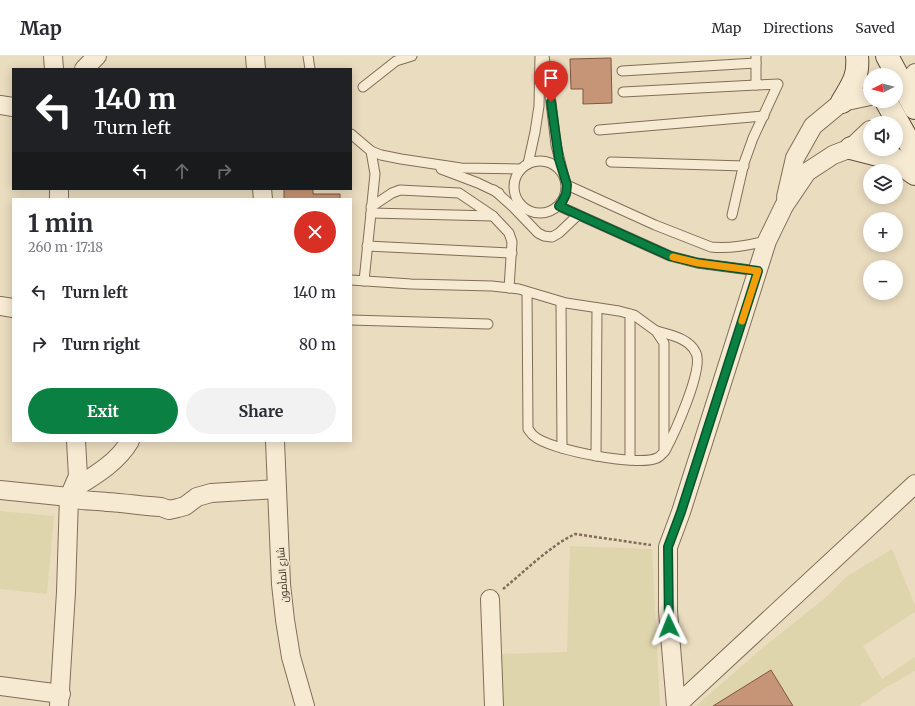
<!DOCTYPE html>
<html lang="en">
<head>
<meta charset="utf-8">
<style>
	:root { --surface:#fff; --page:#f2f2f3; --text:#2b2b33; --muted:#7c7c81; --line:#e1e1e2; --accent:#0b8043 }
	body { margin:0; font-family:Merriweather,Cairo,serif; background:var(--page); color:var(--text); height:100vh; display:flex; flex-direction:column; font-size:15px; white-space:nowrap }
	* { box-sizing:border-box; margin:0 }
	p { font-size:13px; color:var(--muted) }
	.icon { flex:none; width:22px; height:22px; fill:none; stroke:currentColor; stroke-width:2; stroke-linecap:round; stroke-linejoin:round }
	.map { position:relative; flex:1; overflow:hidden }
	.sheet { position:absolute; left:12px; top:142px; width:340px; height:244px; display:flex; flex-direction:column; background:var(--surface); border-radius:0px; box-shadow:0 2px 10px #0003 }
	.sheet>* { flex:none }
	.banner { position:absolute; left:12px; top:12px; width:340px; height:122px; border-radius:0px; box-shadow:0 2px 10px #0003; background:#202124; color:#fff; overflow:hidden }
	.needle { width:26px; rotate:264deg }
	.fabs { position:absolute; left:863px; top:12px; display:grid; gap:8px }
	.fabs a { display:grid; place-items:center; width:40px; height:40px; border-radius:50%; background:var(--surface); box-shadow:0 2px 10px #0003; font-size:20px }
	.pin { position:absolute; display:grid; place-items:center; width:34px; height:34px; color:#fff; margin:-41px -17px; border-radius:50% 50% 50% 0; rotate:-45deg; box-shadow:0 0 4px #0007 }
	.pin .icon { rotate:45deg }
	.me { position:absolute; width:44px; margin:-22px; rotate:358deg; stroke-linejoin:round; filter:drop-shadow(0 0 3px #0008) }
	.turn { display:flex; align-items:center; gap:14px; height:84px; padding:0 16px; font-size:18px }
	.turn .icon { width:52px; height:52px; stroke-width:2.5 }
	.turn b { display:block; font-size:28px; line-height:34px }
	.lanes { display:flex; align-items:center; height:38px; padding:0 16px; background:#0003; justify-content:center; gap:20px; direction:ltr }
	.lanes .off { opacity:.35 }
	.round { display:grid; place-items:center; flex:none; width:42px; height:42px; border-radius:21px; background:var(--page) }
	.head { display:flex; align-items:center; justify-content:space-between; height:68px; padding:0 16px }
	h1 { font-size:24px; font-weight:700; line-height:30px }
	.button { display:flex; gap:8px; margin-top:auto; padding:8px 16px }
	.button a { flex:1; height:46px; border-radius:24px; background:var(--accent); color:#fff; font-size:16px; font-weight:700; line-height:46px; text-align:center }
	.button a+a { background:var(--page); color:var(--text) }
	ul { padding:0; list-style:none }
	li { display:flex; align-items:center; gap:12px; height:52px; padding:0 16px }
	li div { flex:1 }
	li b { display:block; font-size:15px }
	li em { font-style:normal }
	header { display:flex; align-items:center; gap:24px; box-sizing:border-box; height:56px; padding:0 20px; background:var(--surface); border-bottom:1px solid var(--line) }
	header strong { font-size:19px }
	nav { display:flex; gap:22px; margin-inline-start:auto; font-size:14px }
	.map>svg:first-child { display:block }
	.farmland { fill:#dfd5ad }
	.building { fill:#c69577; stroke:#7f5740 }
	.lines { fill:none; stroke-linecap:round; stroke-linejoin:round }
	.lane-casing { stroke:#826d59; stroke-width:11 }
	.street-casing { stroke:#826d59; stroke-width:20 }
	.secondary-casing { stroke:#644e3c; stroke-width:24 }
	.path { stroke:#826d59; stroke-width:2.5; stroke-dasharray:3 2; stroke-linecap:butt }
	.lane { stroke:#f6ead2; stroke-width:9 }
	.street { stroke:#f6ead2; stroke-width:18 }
	.secondary { stroke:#f6ead2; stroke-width:22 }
	.route-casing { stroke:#07532c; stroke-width:10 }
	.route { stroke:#0b8043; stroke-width:7 }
	.slow { stroke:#f59e0b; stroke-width:7 }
	.labels { text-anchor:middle; stroke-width:3; stroke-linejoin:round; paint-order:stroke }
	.street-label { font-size:10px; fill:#32261c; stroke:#f2e6ce }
</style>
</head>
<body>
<header>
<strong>Map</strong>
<nav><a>Map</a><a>Directions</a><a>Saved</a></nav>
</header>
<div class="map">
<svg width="915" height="650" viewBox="0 0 915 650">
	<rect width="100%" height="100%" fill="#eadcbf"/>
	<!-- farmland -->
	<g class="farmland">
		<path d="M0 455 54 460 47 538 0 533Z"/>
		<path d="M570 490 652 493 660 650H501L500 598 567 596Z"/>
		<path d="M892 493 915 549V556L863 590 882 623 915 601V615L888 630 859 650H793L771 614 713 650H696L759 595 825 542 846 521Z"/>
	</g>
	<!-- building -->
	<g class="building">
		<path d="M611 2 612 47 583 48V33H571L570 3Z"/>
		<path d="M284 133H313V138H340V143H284Z"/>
		<path d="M771 614 793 650H713Z"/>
	</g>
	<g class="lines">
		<defs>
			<g id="lane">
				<path d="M308 0 310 13"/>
				<path d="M544 0 551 46 556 89 563 117"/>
				<path d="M622 15 756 7"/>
				<path d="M363 31 396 5 412 0"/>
				<path d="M623 36 756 29"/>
				<path d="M599 74 764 60"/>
				<path d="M351 78 371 95 381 99 401 103 461 112 521 113"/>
				<circle cx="540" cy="131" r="26"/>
				<path d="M611 106 744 110"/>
				<path d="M528 108 535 76 539 50 540 0"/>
				<path d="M441 113 478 127 499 137"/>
				<path d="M567 129 655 169 711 191C730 193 749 189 767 185"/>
				<path d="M494 134 513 151 538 177 544 180 552 181 559 177 578 159"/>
				<path d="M559 150 670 200 697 207 758 215"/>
				<path d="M371 151 392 137 400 134 459 137 493 160 509 177 512 186 509 232"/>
				<path d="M371 157 493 160"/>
				<path d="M732 159 744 107 753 82 778 28 756 29V0"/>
				<path d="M367 190 512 197"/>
				<path d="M351 224 411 228 492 230 519 233 566 247 619 255 634 259 656 275 664 287V396C662 398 660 401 657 402 639 411 549 394 534 380 532 379 530 375 528 373L527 236"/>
				<path d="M364 225 375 118 371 95"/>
				<path d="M561 246 562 392"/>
				<path d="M351 264 488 268"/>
				<path d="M657 275C670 279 689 282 696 297 704 313 674 378 665 395"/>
				<path d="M596 400 597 252"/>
				<path d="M630 404V258"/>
			</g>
			<g id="street">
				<path d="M53 0 54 13"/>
				<path d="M255 0 256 13"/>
				<path d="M84 13 97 0"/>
				<path d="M905 33 915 17"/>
				<path d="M0 49 13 51"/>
				<path d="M59 133V143"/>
				<path d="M262 133 263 143"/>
				<path d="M786 141 795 102 813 70 842 46 870 40"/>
				<path d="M0 250 13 252"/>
				<path d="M275 385 281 528 285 564 291 601 305 650"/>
				<path d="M73 433C94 420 117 407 130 385"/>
				<path d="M0 434 69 441C82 446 94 444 107 446 125 447 143 450 161 451L169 454 178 452 185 450 197 441 211 437 277 433"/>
				<path d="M490 543 494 650"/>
				<path d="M0 630 61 638"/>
				<path d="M59 650 66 536 69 441 78 420 76 385"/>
				<path d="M676 650 668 555V491L681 456 767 185 784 150 807 116 833 99 851 92 870 74"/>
				<path d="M676 650 915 428"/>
			</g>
			<g id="secondary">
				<path d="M887 0 915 52"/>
				<path d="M886 45 915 97"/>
				<path d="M842 46C852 29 859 21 857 0"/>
				<path d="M851 92 894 103 915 118"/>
			</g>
		</defs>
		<!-- lane casing -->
		<use href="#lane" class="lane-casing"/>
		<!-- street casing -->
		<use href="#street" class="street-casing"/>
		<!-- secondary casing -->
		<use href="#secondary" class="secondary-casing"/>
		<!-- path -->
		<path class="path" d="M503 533C525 515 550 490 575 478L651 489"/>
		<!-- lane -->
		<use href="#lane" class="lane"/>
		<!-- street -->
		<use href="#street" class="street"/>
		<!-- secondary -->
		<use href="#secondary" class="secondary"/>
	</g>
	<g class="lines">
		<defs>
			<path id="route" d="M551 46 559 103 567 129 566 138 562 146 559 150 670 200 698 207 758 215 681 456 668 491 669 570"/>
		</defs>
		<!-- route casing -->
		<use href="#route" class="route-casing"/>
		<!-- route -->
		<use href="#route" class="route"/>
		<!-- slow -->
		<path class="slow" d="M673 201 698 207 758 215 742 265"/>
	</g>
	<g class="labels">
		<!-- street labels -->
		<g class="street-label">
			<text transform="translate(282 519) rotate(-94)" y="4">شارع المأمون</text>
		</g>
	</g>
</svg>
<div class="fabs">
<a><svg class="needle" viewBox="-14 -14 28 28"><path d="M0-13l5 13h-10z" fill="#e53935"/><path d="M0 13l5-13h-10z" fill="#7c7c81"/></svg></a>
<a><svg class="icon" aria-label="sound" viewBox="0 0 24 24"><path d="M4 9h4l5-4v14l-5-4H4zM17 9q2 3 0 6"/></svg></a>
<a><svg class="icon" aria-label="layers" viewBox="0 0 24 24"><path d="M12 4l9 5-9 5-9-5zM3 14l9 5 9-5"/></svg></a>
<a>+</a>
<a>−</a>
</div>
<div class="pin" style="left:551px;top:46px;background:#d93025"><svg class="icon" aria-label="arrive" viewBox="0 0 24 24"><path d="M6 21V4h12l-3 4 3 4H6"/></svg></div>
<svg class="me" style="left:669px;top:570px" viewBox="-20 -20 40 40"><path d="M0-17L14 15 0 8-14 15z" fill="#0b8043" stroke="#fff" stroke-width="4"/></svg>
<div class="banner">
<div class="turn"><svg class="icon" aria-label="left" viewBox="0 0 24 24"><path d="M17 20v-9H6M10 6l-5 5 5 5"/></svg><div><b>140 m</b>Turn left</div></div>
<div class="lanes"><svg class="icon" aria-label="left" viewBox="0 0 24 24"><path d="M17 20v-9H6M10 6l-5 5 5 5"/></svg><svg class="icon off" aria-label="ahead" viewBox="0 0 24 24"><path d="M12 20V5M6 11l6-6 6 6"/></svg><svg class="icon off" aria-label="right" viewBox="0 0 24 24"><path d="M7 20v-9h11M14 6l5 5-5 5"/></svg></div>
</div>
<section class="sheet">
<div class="head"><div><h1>1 min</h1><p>260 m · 17:18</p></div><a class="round" style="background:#d93025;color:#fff"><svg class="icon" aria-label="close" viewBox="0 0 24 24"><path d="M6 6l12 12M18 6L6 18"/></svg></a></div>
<ul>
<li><svg class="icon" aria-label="left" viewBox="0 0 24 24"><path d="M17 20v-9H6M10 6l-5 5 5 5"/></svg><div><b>Turn left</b></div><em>140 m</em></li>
<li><svg class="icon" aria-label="right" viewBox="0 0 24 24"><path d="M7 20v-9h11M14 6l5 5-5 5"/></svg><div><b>Turn right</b></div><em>80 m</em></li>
</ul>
<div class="button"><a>Exit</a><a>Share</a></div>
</section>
</div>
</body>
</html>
